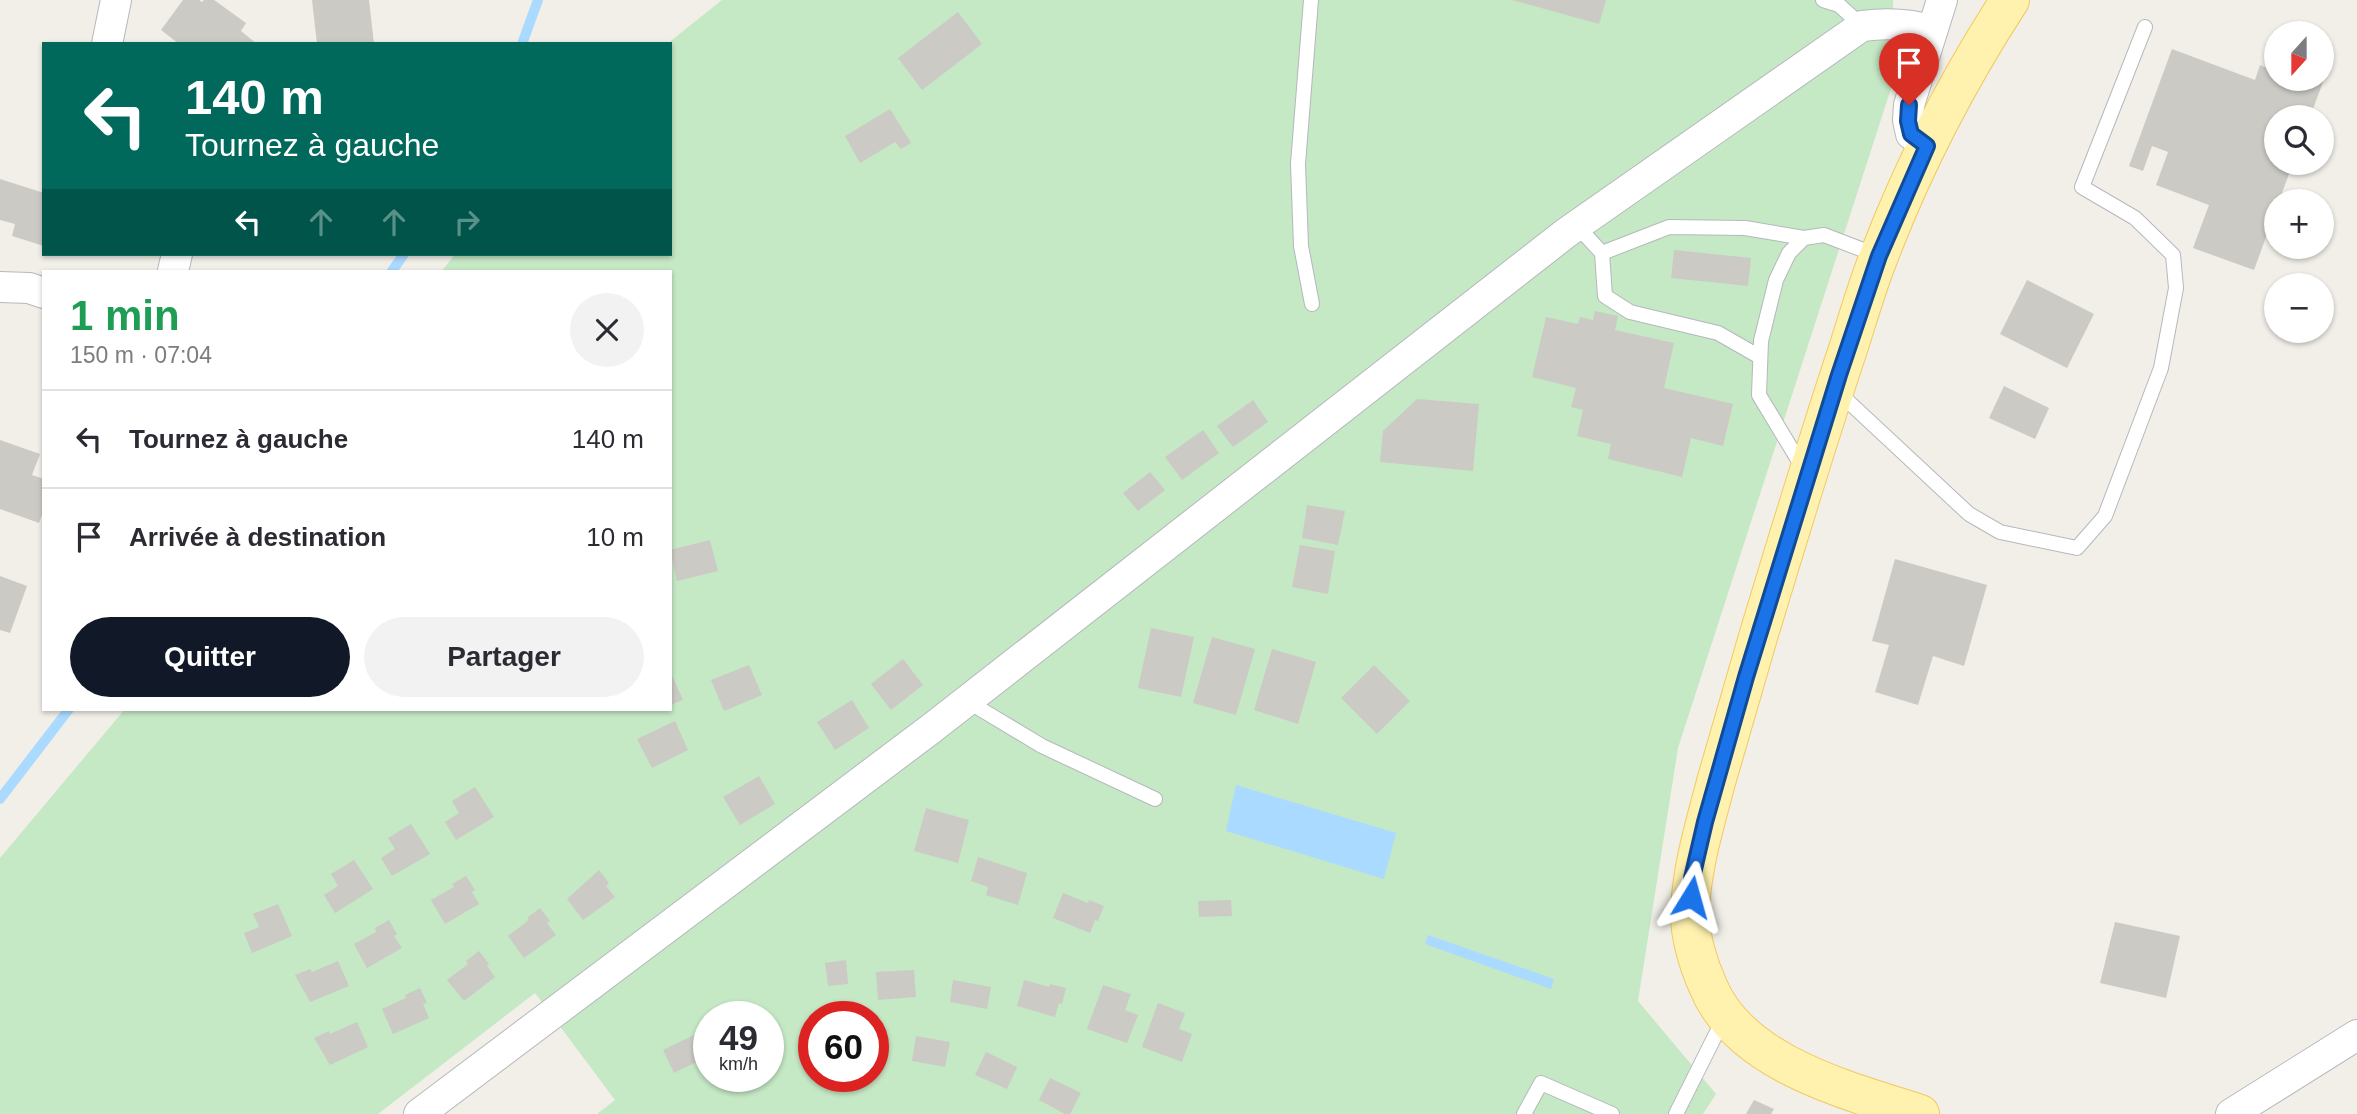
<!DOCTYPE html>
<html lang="fr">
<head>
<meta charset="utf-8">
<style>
	:root { --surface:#fff; --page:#f2f2f3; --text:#2b2b33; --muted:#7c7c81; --line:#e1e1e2; --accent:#111827 }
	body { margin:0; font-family:Arial,sans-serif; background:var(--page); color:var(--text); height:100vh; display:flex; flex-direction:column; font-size:26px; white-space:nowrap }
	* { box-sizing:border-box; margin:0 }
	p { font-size:23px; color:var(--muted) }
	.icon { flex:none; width:38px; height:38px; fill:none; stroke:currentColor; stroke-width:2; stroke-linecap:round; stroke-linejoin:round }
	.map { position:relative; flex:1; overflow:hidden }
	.details { position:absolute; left:42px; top:270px; width:630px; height:441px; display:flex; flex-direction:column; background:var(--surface); border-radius:0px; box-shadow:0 2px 5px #0004 }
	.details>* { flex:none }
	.top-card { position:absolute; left:42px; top:42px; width:630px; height:214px; border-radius:0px; box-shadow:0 2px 5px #0004; background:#00695c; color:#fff; overflow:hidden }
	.needle { width:46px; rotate:201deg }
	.tools { position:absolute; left:2264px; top:21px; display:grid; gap:14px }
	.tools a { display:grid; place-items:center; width:70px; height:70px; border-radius:50%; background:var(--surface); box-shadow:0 2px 5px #0004; font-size:35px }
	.speed { position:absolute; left:693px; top:1001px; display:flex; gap:14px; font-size:35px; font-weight:700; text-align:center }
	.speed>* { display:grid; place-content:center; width:91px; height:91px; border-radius:50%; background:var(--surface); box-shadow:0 2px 5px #0004; line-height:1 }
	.speed small { font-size:18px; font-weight:400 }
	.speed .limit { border:10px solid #d22; background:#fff; color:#111 }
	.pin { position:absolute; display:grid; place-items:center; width:60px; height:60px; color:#fff; margin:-72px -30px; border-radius:50% 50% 50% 0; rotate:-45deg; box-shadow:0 0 7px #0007 }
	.pin .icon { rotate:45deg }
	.me { position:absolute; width:77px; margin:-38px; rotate:8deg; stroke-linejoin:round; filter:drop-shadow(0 0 5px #0008) }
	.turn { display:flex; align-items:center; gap:24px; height:147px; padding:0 28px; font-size:32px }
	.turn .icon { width:91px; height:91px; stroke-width:2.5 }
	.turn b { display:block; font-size:49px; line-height:60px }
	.lanes { display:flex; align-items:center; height:66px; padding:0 28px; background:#0003; justify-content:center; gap:35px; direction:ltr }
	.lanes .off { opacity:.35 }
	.round { display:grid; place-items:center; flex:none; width:74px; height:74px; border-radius:37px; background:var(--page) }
	.head { display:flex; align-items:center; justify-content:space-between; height:119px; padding:0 28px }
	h1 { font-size:42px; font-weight:800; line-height:52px; color:#1e9e55 }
	.action { display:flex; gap:14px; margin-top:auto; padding:14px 28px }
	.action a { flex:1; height:80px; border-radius:42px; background:var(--accent); color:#fff; font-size:28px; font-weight:800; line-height:80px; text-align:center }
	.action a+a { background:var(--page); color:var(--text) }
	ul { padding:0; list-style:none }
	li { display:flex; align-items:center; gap:21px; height:98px; padding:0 28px; border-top:2px solid var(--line) }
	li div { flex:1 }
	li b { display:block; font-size:26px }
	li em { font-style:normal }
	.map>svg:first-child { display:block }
	.green { fill:#c5e8c5; fill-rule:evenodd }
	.water { fill:#aadaff }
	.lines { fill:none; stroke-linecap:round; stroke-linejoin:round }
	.stream { stroke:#aadaff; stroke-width:10 }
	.building { fill:#cccac5 }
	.lane-casing { stroke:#b5b8bc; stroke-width:16 }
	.street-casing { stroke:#b5b8bc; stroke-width:32 }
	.primary-casing { stroke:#f2c960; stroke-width:40 }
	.lane { stroke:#fff; stroke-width:14 }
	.street { stroke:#fff; stroke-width:30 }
	.primary { stroke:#fff2af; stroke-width:38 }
	.route-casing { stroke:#114b97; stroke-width:18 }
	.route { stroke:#1a73e8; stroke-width:12 }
</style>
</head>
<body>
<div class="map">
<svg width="2357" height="1114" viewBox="0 0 2357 1114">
	<rect width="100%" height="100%" fill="#f1efe8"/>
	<!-- green -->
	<path class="green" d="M722 0H1893L1895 76 1678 748 1638 1001 1716 1094 1703 1114H597L615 1100 535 993 378 1114H0V858L125 709H670V271H442L455 254H670V44H667ZM709 1017H768V1076H709ZM814 1017H873V1076H814Z"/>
	<!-- water -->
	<g class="water">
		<path d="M1236 785 1396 833 1384 879 1226 831Z"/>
		<path d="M1428 935 1554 979 1551 989 1425 944Z"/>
	</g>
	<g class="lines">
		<!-- stream -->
		<g class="stream">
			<path d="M522 44 538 0"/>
			<path d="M392 271 404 254"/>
			<path d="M0 799 69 709"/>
		</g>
	</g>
	<!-- building -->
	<g class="building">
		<path d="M183 0H199L202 2 204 0H214L246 23 241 31 257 44H179L161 30Z"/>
		<path d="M312 0H369L374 44H317Z"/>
		<path d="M1512 0H1606L1599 24Z"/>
		<path d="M958 12 982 44 922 90 898 58Z"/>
		<path d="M2172 49 2255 80 2260 65 2269 69 2276 50 2277 79H2322V51L2333 55 2310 117H2277V163H2293L2279 201H2277V207L2254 270 2193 248 2209 205 2156 185 2168 152 2152 146 2143 171 2129 166Z"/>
		<path d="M890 109 911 143 901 149 895 142 860 163 845 136Z"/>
		<path d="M0 179 44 193V246L12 236 15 224 0 220Z"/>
		<path d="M1674 250 1751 258 1748 286 1671 278Z"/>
		<path d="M2027 280 2094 314 2067 368 2000 334Z"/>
		<path d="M1595 311 1618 316 1615 330 1674 343 1664 388 1733 404 1723 446 1691 438 1682 477 1608 459 1611 444 1577 436 1583 410 1571 407 1576 388 1532 377 1546 317 1578 324 1580 317 1593 320Z"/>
		<path d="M2004 386 2049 408 2035 439 1989 418Z"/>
		<path d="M1417 399 1479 404 1473 471 1380 462 1383 431Z"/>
		<path d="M1253 400 1268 422 1233 447 1217 426Z"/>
		<path d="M1203 430 1219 453 1182 480 1165 457Z"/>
		<path d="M0 440 40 454 32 475 44 479V509L39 523 0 509Z"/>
		<path d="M1150 472 1165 490 1138 511 1123 493Z"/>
		<path d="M1307 505 1345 511 1338 545 1302 538Z"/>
		<path d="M710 540 718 571 677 581 670 550Z"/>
		<path d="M1300 545 1335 551 1328 594 1292 587Z"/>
		<path d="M1895 559 1987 585 1964 666 1933 656 1918 705 1875 692 1889 645 1872 641Z"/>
		<path d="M0 576 27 586 10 633 0 630Z"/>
		<path d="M1151 628 1194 637 1181 697 1138 688Z"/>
		<path d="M1212 637 1255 649 1236 715 1193 703Z"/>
		<path d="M1272 649 1316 662 1298 724 1254 710Z"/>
		<path d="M903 659 923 685 891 710 871 684Z"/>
		<path d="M749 665 762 695 724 711 711 680Z"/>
		<path d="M1374 665 1410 701 1377 734 1341 698Z"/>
		<path d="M670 671 683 700 670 705Z"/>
		<path d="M852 700 869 728 835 750 817 722Z"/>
		<path d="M675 721 688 750 652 768 637 739Z"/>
		<path d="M759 776 775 804 740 825 723 797Z"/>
		<path d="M475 787 494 817 456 840 445 822 459 813 452 801Z"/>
		<path d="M926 808 969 820 958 863 914 851Z"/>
		<path d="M411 824 430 854 392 876 381 858 395 849 388 838Z"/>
		<path d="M978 857 1027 873 1018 905 986 895 988 887 971 881Z"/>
		<path d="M354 860 373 889 335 913 324 895 338 886 331 874Z"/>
		<path d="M599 870 609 883 606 886 615 897 583 920 567 899Z"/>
		<path d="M466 876 475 890 472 892 479 904 445 924 431 900 454 887 452 884Z"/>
		<path d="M1063 893 1088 903 1089 900 1104 906 1098 921 1095 920 1090 933 1053 918Z"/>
		<path d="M1231 900 1232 916 1199 917 1198 901Z"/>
		<path d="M278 904 292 936 252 953 244 933 259 927 253 914Z"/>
		<path d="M540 908 550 921 547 923 556 935 524 958 508 936 529 920 527 918Z"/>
		<path d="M389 920 397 934 394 936 402 948 367 968 354 944 376 932 375 928Z"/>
		<path d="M2115 922 2180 936 2166 998 2100 983Z"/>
		<path d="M479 951 489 964 487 966 495 977 464 1001 447 980 468 964 466 961Z"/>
		<path d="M846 960 848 984 828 986 825 963Z"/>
		<path d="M338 961 349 986 310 1002 295 975 310 969 312 972Z"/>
		<path d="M914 970 916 997 878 1000 876 972Z"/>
		<path d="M953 980 991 987 987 1009 950 1002Z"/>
		<path d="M1024 980 1049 987 1050 984 1066 988 1062 1004 1059 1003 1055 1017 1017 1006Z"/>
		<path d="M1103 985 1131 994 1125 1010 1138 1015 1127 1043 1087 1029Z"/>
		<path d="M420 988 427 1003 423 1004 429 1018 393 1034 382 1009 406 998 405 995Z"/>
		<path d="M1158 1003 1185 1013 1179 1029 1192 1034 1182 1062 1142 1047Z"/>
		<path d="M357 1022 368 1047 330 1065 314 1038 329 1031 330 1034Z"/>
		<path d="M694 1035 705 1058 674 1073 663 1050Z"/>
		<path d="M916 1036 950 1042 945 1067 912 1061Z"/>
		<path d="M986 1052 1017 1067 1007 1089 975 1075Z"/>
		<path d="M1050 1078 1081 1093 1070 1114H1065L1039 1100Z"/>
		<path d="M1754 1100 1774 1109 1771 1114H1746Z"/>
	</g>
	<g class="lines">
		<defs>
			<g id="lane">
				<path d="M1311 0 1298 164 1301 246 1312 304"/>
				<path d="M1823 0 1839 5 1862 26"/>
				<path d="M1577 226 1602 253 1669 227 1745 228 1804 238"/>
				<path d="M1602 253 1605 296 1630 312 1718 333 1760 357"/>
				<path d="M1838 392 1969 514 2000 532 2077 548 2105 516 2161 368 2176 288 2173 255 2135 218 2082 187 2145 27"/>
				<path d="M1803 468 1759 395 1761 341 1776 280 1789 253 1804 238 1824 235 1879 256"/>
				<path d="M967 701 1042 746 1155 799"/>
				<path d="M1524 1114 1541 1083 1612 1114"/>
				<path d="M1676 1114 1725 1016"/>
			</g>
			<g id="street">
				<path d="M107 44 116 0"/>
				<path d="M1927 146 1911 134 1908 120 1909 105 1942 0"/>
				<path d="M173 271 177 254"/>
				<path d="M0 287 29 288 44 293"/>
				<path d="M419 1114 932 728 1566 233 1862 26C1886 23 1908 23 1932 31"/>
				<path d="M2231 1114 2357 1035"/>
			</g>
			<path id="primary" d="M1920 1114C1847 1090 1740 1064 1708 986 1698 964 1689 934 1690 910 1692 866 1705 824 1716 782 1730 734 1744 685 1758 637 1787 541 1816 445 1848 349 1858 318 1867 286 1879 256 1913 167 1958 80 2010 0"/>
		</defs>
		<!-- lane casing -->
		<use href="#lane" class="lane-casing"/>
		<!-- street casing -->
		<use href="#street" class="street-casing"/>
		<!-- primary casing -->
		<use href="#primary" class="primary-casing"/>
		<!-- lane -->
		<use href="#lane" class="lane"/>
		<!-- street -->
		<use href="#street" class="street"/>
		<!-- primary -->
		<use href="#primary" class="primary"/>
	</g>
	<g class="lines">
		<defs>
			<path id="route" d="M1691 897 1692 878 1705 822 1746 677 1839 375 1879 256 1927 146 1911 134 1908 121 1909 105"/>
		</defs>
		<!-- route casing -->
		<use href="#route" class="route-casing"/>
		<!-- route -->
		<use href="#route" class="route"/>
	</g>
</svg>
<div class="tools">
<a><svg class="needle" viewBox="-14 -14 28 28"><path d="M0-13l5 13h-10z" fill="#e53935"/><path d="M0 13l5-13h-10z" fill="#7c7c81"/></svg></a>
<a><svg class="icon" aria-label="search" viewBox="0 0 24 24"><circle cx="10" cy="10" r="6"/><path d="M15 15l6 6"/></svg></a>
<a>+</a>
<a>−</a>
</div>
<div class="speed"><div>49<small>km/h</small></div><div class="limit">60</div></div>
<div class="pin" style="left:1909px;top:105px;background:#d93025"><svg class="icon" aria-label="arrive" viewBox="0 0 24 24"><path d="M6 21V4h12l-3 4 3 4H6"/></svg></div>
<svg class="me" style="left:1691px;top:897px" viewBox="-20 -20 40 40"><path d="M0-17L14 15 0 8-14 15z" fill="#1a73e8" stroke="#fff" stroke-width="4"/></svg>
<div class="top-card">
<div class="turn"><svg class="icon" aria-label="left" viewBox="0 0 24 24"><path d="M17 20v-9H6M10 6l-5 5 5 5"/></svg><div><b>140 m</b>Tournez à gauche</div></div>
<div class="lanes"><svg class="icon" aria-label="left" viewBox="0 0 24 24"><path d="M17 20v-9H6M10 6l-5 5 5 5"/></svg><svg class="icon off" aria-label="ahead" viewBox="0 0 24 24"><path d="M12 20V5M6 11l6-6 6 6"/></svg><svg class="icon off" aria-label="ahead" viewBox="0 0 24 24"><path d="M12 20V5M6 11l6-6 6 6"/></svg><svg class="icon off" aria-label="right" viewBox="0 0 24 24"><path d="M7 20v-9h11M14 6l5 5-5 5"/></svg></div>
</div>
<section class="details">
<div class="head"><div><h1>1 min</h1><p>150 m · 07:04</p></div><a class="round"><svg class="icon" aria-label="close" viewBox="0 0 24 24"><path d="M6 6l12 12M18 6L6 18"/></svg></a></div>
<ul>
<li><svg class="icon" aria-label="left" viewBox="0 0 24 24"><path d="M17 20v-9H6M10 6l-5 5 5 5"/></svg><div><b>Tournez à gauche</b></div><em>140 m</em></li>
<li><svg class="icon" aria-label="arrive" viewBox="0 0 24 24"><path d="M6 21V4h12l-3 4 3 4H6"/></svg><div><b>Arrivée à destination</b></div><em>10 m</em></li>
</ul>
<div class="action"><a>Quitter</a><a>Partager</a></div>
</section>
</div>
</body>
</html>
